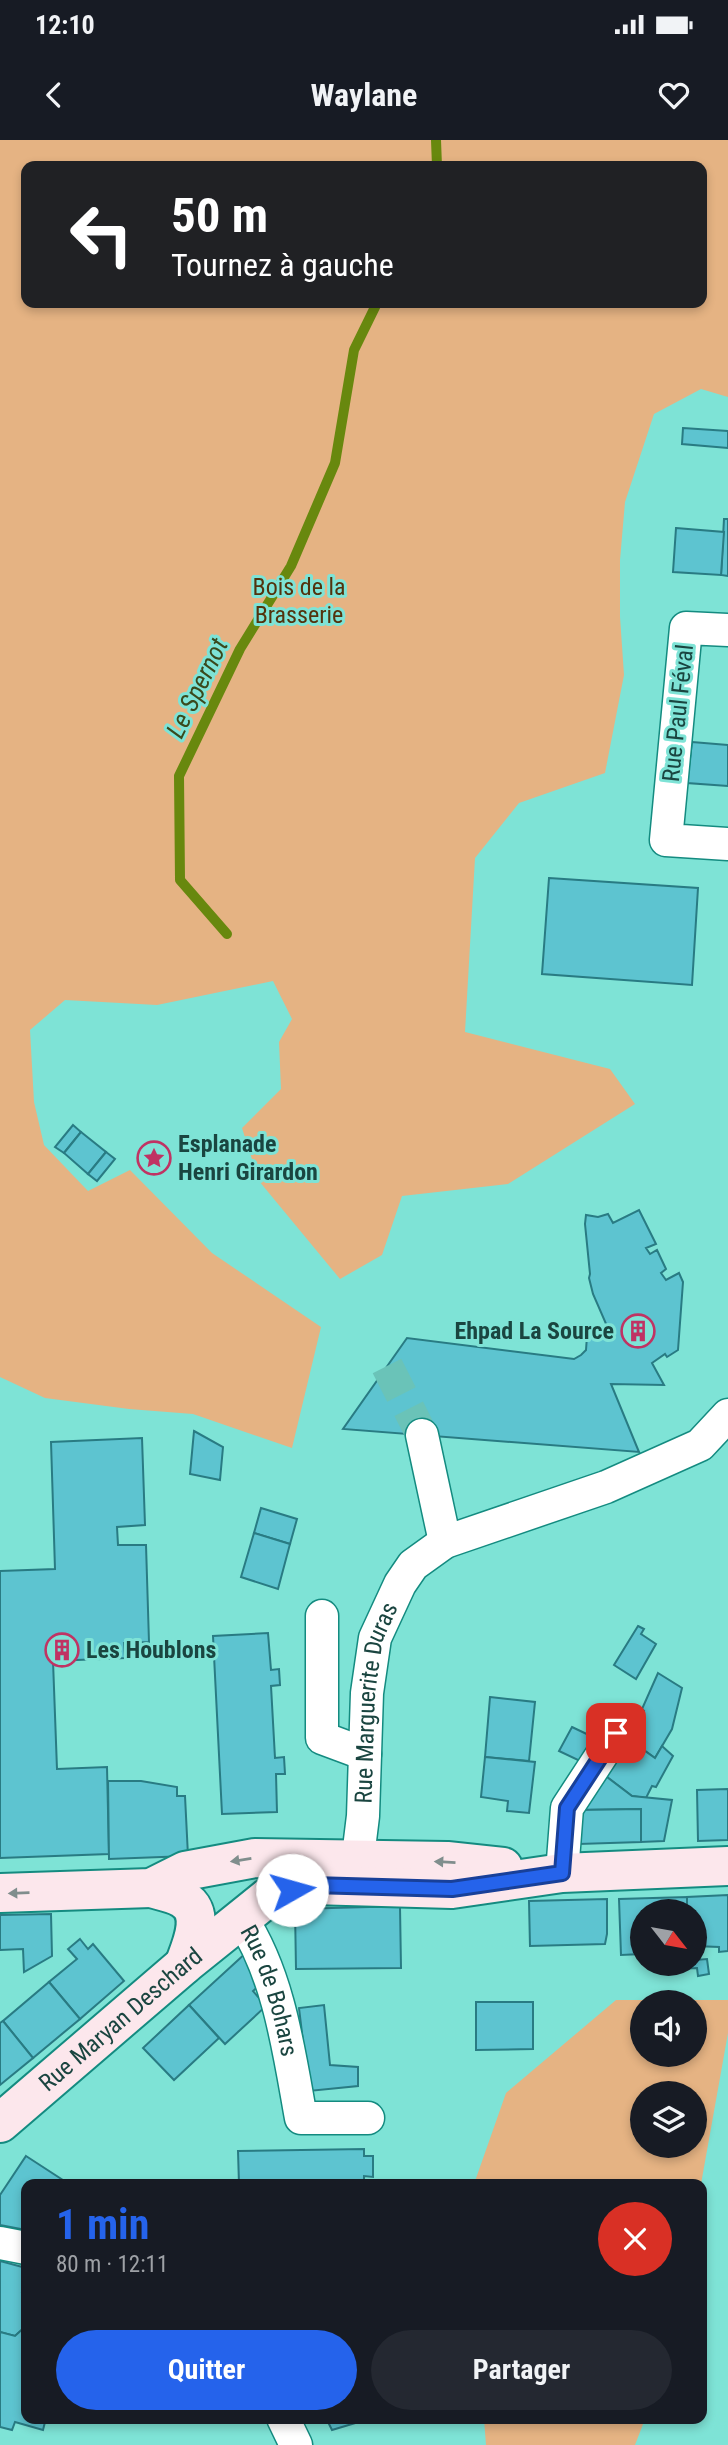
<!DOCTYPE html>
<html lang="fr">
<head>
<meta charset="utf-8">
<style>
	:root { --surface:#171b24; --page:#242831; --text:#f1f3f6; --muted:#9ea1a6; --accent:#2563eb }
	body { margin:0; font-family:"Roboto Condensed",sans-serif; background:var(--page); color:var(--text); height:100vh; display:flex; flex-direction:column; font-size:26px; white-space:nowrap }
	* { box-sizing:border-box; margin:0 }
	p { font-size:23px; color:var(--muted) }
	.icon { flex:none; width:38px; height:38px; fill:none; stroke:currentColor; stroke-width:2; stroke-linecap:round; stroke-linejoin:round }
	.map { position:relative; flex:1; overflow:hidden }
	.panel { position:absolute; left:21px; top:2039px; width:686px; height:245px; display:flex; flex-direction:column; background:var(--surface); border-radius:14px; box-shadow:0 4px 10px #0003 }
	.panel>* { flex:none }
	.guide { position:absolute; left:21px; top:21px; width:686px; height:147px; border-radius:14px; box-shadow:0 4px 10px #0003; background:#202124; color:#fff; overflow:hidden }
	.needle { width:46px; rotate:121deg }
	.buttons { position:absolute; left:630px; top:1759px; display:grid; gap:14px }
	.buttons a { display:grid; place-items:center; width:77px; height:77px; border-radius:50%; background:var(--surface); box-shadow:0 4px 10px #0003; font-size:35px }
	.pin { position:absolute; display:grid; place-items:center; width:60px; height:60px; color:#fff; margin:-30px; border-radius:14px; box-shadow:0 4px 10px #0006 }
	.me { position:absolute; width:77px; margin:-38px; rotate:83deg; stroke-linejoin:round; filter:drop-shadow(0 0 5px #0008) }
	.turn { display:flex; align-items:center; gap:24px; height:147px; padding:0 35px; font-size:32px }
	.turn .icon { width:91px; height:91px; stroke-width:2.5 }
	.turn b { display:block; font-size:49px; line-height:60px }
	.round { display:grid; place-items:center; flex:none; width:74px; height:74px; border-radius:37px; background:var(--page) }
	.summary { display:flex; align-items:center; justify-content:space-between; height:119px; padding:0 35px }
	h1 { font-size:42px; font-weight:700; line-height:52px; color:var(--accent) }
	.button { display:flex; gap:14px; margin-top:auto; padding:14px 35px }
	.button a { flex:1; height:80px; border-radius:42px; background:var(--accent); color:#fff; font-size:28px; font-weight:700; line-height:80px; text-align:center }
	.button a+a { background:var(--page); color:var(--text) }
	.status { display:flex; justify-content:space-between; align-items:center; height:49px; padding:0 35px; background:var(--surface); direction:ltr }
	.status svg { height:19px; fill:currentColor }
	header { display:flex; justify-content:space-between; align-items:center; height:91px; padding:0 35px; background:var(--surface); font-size:32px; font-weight:700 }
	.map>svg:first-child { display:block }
	.green { fill:#e5b383; fill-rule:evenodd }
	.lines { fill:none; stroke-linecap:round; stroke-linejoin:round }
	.stream { stroke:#68880e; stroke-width:10 }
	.building { fill:#5dc4d0; stroke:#297b83; stroke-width:2 }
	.minor-tunnel { stroke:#6ac3b8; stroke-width:32; stroke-dasharray:32 16; stroke-linecap:butt }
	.minor-casing { stroke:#148b80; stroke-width:35 }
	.secondary-casing { stroke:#148b80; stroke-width:42 }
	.minor { stroke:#fff; stroke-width:32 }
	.secondary { stroke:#fce7ec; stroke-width:38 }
	.oneway { fill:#808e8d }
	.route-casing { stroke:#184099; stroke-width:18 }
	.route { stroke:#2563eb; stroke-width:12 }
	.labels { text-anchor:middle; stroke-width:6; stroke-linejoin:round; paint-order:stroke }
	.park-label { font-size:24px; fill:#53320d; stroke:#7ee3d6 }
	.street-label { font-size:24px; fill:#1a4540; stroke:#7ee3d6 }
	.poi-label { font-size:24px; font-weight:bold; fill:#1a4540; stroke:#7ee3d6; text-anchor:start }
	.water-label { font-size:26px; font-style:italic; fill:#3a491d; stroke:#7ee3d6 }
</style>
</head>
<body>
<div class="status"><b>12:10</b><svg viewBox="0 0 49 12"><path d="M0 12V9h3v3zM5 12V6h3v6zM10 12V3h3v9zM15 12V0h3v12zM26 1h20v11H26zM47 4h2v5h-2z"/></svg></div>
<header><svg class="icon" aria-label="back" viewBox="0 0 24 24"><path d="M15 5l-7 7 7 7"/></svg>Waylane<svg class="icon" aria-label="heart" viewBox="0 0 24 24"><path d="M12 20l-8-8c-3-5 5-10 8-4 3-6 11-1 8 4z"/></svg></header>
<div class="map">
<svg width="728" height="2305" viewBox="0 0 728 2305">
	<rect width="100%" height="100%" fill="#7ee3d6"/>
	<!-- green -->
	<g class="green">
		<path d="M0 0H728V257L701 249 654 274 625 362 620 420V477L624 535 605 633 519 663 475 718 465 892 610 929 635 964 508 1044 402 1056 382 1115 340 1139 259 1041 242 988 281 949 279 902 292 879 273 841 157 865 65 860 30 890 34 962 44 1005 88 1051 130 1030 212 1113 321 1187 292 1308 193 1274 129 1269 45 1258 0 1237ZM26 26H702V163H26Z"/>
		<path d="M616 1860H728V1893L701 2044H474L506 1953ZM695 1862V1914H642V1862ZM642 1953H695V2006H642Z"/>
		<path d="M484 2279V2278L645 2279 635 2305H486Z"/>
	</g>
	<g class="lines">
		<!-- stream -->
		<g class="stream">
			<path d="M436 0 437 26"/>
			<path d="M227 794 180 740 179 636 240 509 291 426 335 323 354 210 377 163"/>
		</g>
	</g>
	<!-- building -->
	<g class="building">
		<path d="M683 288 728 291V308L682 304Z"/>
		<path d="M724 379H728V436L721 435Z"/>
		<path d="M676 388 724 392 721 435 673 432Z"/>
		<path d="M692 602 728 605V646L687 643Z"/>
		<path d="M549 738 698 748 692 845 542 834Z"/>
		<path d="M73 985 81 992 64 1013 55 1007Z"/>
		<path d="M81 992 106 1012 88 1034 64 1013Z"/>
		<path d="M106 1012 115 1019 97 1041 88 1034Z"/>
		<path d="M639 1070 656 1104 646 1108 650 1114 657 1110 666 1129 661 1133 666 1140 679 1133 683 1142 678 1210 667 1217 665 1214 652 1223 664 1245 611 1244 639 1312 343 1289 407 1198 574 1219 581 1215 586 1210 587 1196 607 1186 593 1154 589 1138 590 1134 585 1084 586 1075 598 1077 608 1074 613 1083Z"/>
		<path d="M194 1291 223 1307 220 1340 190 1334Z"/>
		<path d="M142 1298 145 1385 117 1387 118 1405H146L149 1502 124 1503 125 1518 53 1521 57 1629 107 1627 109 1714 0 1718V1431L55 1429 51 1302Z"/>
		<path d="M261 1368 297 1379 290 1404 254 1393Z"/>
		<path d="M254 1393 290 1404 278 1449 241 1437Z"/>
		<path d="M638 1486 644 1489 641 1494 656 1504 636 1539 614 1525Z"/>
		<path d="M268 1493 271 1530 279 1529 280 1545 271 1546 275 1618 284 1617 285 1634H276L277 1672 222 1674 213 1496Z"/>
		<path d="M658 1533 682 1548 672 1589 655 1618 627 1598 644 1571 642 1569Z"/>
		<path d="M490 1557 535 1562 529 1621 485 1617Z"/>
		<path d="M572 1587 593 1597 580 1621 559 1611Z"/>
		<path d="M627 1598 655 1618 662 1606 673 1616 656 1647 652 1646 646 1658 632 1656 603 1634Z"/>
		<path d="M485 1617 535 1622 529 1673 507 1671 508 1661 481 1657Z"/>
		<path d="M603 1634 632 1656 672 1660 664 1701 641 1702V1669L579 1670Z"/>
		<path d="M108 1641H141L177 1647V1656H185L188 1716 109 1719Z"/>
		<path d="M728 1649V1700L698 1701 697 1650Z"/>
		<path d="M641 1669V1702L579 1704V1670Z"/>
		<path d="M728 1755V1811L719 1812V1807L695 1806V1771H687V1757Z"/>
		<path d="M687 1757V1771H642V1814L621 1815 619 1759Z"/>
		<path d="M607 1759V1794L605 1804 530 1806 529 1761Z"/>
		<path d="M369 1767H400L401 1828 296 1829 295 1769Z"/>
		<path d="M51 1774 52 1816 24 1832 23 1809 0 1810V1775Z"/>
		<path d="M80 1799 88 1809 93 1804 124 1841 80 1879 49 1842 77 1819 68 1809Z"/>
		<path d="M248 1811 261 1844 253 1851 266 1866 225 1904 189 1865Z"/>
		<path d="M695 1813 696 1820 707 1819 709 1834 698 1836 697 1828 663 1830V1824H695Z"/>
		<path d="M49 1842 80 1879 33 1918 3 1881Z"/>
		<path d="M476 1862H533V1909L476 1910Z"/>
		<path d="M189 1865 219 1898 174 1940 143 1908Z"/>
		<path d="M324 1865 330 1925 358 1927V1946L309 1951 299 1868Z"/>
		<path d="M3 1881 33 1918 0 1945V1883Z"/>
		<path d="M364 2009V2016H373V2037L364 2036V2044H239L238 2011Z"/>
		<path d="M26 2016 69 2044H26V2090L0 2085V2055Z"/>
		<path d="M0 2121 26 2128 22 2152 26 2153V2186L15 2196 0 2192Z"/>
		<path d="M26 2186V2278H46L43 2290 15 2282 12 2290 0 2287V2192L15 2196Z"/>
		<path d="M326 2278H372L332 2290Z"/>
	</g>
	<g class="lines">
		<!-- minor-tunnel -->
		<path class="minor-tunnel" d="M387 1226 422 1295"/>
		<defs>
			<g id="minor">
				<path d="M728 490 686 488 666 700 728 704"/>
				<path d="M422 1295 445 1402"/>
				<path d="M322 1476V1598L365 1614"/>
				<path d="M562 1733 567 1668 616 1593"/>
				<path id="s1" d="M355 1741 363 1676 367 1553 375 1498 400 1444 413 1425 445 1402 606 1347 700 1305 728 1275"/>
				<path id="s2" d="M241 1778C279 1835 289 1912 301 1978H368"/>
				<path d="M0 2103 26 2108"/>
				<path d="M283 2278 296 2305"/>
			</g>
			<g id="secondary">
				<path d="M151 1748C161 1751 174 1753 183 1759 207 1773 191 1806 184 1825"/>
				<path d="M0 1753 151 1748 185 1731 255 1718 447 1721 503 1727"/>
				<path id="s3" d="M0 1983 184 1825 271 1755 312 1745 452 1749 562 1733 728 1726"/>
			</g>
		</defs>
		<!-- minor casing -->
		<use href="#minor" class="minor-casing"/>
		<!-- secondary casing -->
		<use href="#secondary" class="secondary-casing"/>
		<!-- minor -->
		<use href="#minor" class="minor"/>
		<!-- secondary -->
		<use href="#secondary" class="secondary"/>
	</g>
	<!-- one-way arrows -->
	<defs><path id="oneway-solid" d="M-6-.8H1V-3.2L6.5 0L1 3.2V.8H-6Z" transform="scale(1.75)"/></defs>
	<g class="oneway">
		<use href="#oneway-solid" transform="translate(241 1720) rotate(171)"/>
		<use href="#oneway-solid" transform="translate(445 1722) rotate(-177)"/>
		<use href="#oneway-solid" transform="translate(19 1753) rotate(178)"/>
	</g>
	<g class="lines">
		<defs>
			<path id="route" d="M292 1750 312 1745 452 1749 562 1733 567 1668 616 1593"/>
		</defs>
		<!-- route casing -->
		<use href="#route" class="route-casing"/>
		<!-- route -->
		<use href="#route" class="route"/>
	</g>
	<!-- icons -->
	<defs>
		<symbol id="sight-ring" viewBox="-11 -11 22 22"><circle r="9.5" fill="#7ee3d6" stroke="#c03363" stroke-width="1.5"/><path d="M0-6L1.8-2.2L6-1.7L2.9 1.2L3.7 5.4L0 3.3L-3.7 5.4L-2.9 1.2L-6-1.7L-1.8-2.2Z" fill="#c03363"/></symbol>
		<symbol id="building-ring" viewBox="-11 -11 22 22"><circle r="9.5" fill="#7ee3d6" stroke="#c03363" stroke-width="1.5"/><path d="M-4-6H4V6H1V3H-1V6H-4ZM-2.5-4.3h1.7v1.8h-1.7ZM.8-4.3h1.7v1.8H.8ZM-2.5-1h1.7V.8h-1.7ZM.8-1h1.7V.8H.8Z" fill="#c03363"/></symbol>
	</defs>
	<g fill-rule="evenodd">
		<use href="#sight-ring" x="135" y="999" width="38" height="38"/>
		<use href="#building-ring" x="619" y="1172" width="38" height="38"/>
		<use href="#building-ring" x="43" y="1491" width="38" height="38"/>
	</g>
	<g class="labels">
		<!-- park labels -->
		<g class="park-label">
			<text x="299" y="455">Bois de la<tspan x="299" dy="28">Brasserie</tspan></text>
		</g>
		<!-- street labels -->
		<g class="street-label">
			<text transform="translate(678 573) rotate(-84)" y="8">Rue Paul Féval</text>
			<text dy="8" stroke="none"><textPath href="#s1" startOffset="180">Rue Marguerite Duras</textPath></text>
			<text dy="8" stroke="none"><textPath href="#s2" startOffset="79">Rue de Bohars</textPath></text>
			<text dy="8" stroke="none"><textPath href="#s3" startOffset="159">Rue Maryan Deschard</textPath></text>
		</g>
		<!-- poi labels -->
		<g class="poi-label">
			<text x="178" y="1012">Esplanade<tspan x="178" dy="28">Henri Girardon</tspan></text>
			<text x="614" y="1199" text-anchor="end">Ehpad La Source</text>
			<text x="86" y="1518">Les Houblons</text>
		</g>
		<!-- water labels -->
		<g class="water-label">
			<text transform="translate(197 548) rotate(-64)" y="9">Le Spernot</text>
		</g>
	</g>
</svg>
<div class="buttons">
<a><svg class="needle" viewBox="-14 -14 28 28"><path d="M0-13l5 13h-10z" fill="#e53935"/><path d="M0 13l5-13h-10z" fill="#9ea1a6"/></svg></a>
<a><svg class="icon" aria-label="sound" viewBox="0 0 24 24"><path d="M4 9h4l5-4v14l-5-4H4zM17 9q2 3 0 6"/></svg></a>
<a><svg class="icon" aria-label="layers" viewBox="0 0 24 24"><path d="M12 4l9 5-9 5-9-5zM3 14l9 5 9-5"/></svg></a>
</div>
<div class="pin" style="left:616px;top:1593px;background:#d93025"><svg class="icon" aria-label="arrive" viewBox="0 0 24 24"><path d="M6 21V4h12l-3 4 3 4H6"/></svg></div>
<svg class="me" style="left:292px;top:1750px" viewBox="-20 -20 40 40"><circle r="19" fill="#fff"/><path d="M0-13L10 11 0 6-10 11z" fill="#2563eb"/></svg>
<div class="guide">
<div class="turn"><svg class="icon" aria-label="left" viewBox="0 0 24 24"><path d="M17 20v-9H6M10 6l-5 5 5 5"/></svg><div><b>50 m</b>Tournez à gauche</div></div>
</div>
<section class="panel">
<div class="summary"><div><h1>1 min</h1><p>80 m · 12:11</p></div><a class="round" style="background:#d93025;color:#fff"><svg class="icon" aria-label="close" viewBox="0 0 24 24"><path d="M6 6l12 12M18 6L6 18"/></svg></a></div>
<div class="button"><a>Quitter</a><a>Partager</a></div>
</section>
</div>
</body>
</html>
